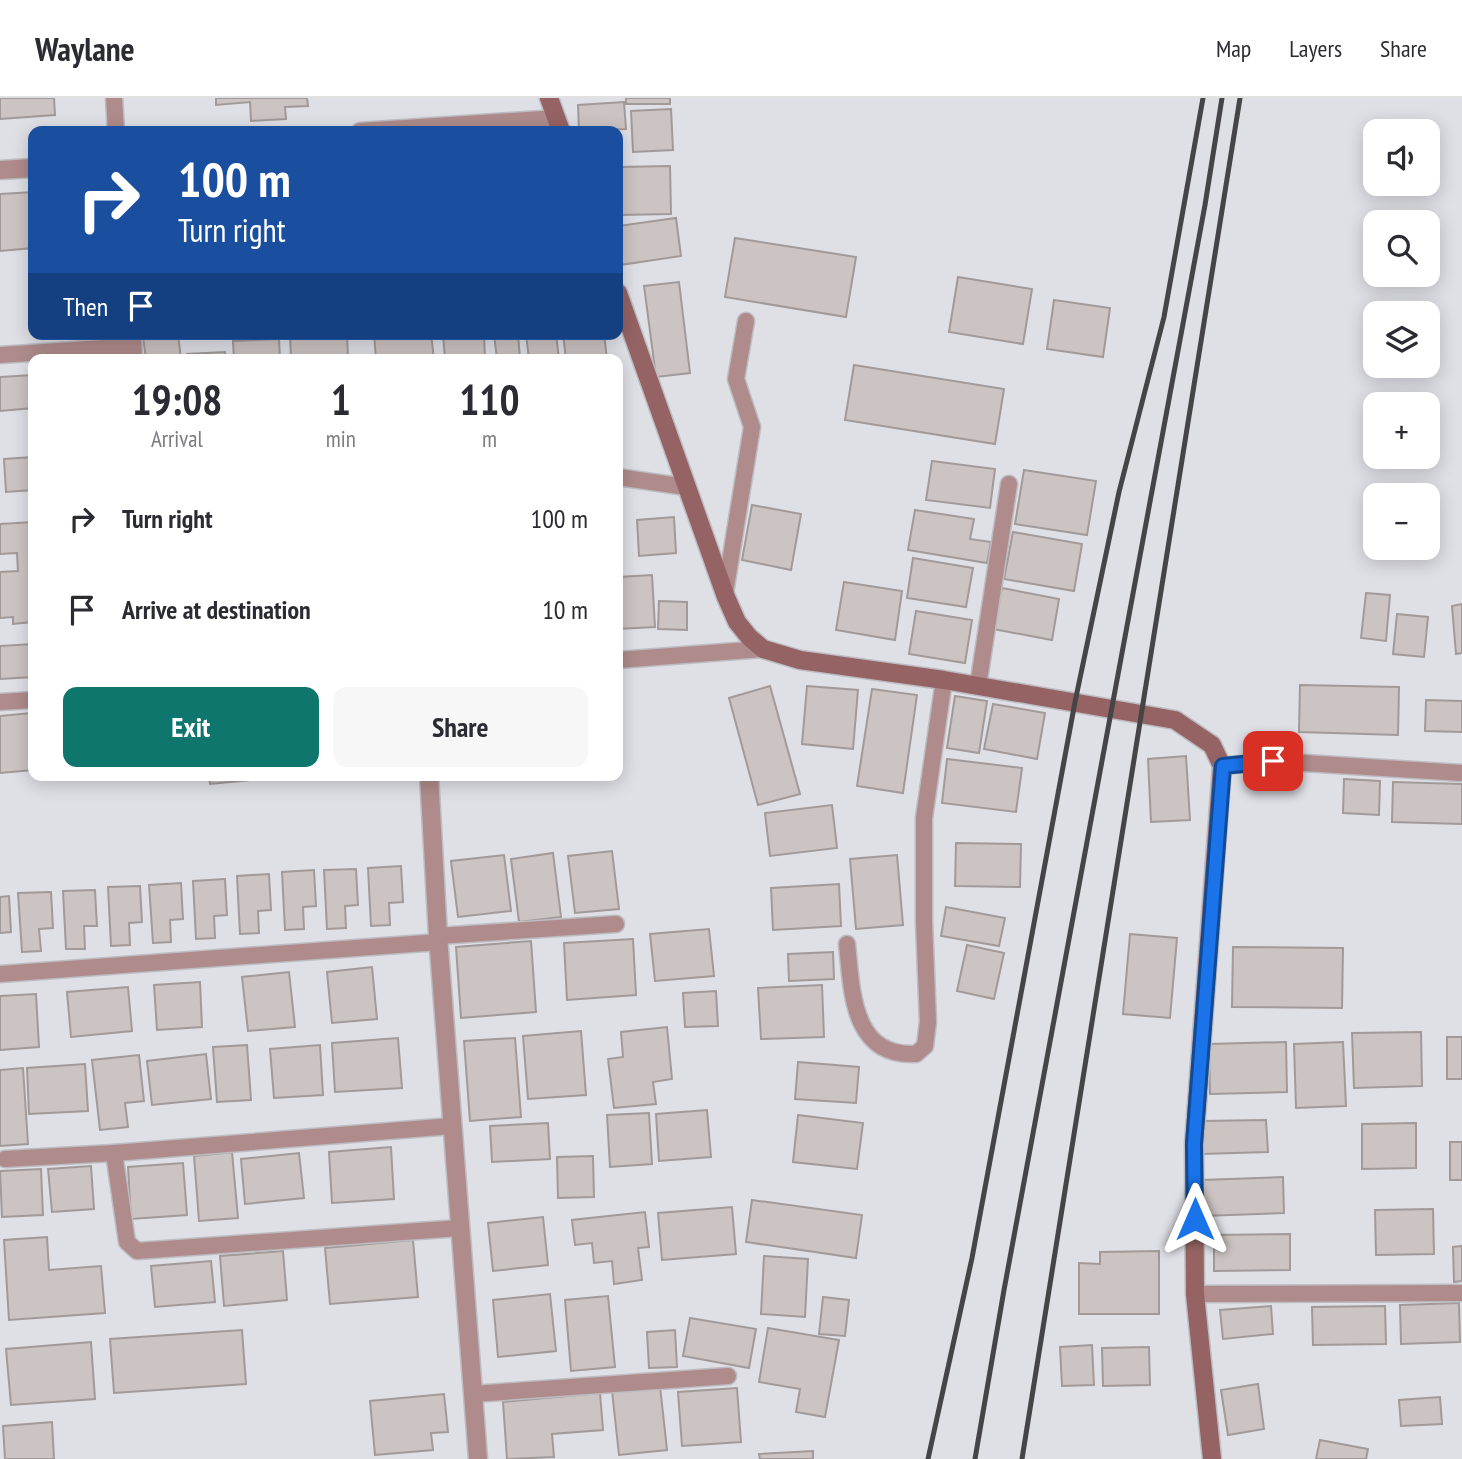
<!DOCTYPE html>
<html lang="en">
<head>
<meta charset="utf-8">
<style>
	:root { --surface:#fff; --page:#f7f7f7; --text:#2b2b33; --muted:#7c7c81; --line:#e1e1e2; --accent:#0f766e }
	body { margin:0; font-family:"PT Sans Narrow",sans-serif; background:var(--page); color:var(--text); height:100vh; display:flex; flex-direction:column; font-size:26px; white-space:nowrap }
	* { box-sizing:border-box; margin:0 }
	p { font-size:23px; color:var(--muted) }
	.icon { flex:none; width:38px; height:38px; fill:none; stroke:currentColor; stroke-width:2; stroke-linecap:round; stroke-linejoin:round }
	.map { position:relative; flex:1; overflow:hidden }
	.details { position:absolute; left:28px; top:256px; width:595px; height:427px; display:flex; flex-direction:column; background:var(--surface); border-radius:14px; box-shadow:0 4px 18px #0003 }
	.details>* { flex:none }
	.banner { position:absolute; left:28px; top:28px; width:595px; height:214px; border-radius:14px; box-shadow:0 4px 18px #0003; background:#1a4fa0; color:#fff; overflow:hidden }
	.fabs { position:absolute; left:1363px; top:21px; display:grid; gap:14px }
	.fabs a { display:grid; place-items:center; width:77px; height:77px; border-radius:14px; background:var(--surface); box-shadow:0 4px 18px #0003; font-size:35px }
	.pin { position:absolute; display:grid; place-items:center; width:60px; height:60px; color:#fff; margin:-30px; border-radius:14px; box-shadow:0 4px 10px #0006 }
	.me { position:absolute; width:77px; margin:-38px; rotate:0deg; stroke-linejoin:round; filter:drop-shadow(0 0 5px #0008) }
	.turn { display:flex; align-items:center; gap:24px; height:147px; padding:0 35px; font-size:32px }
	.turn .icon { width:91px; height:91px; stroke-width:2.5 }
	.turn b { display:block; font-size:49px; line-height:60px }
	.then { display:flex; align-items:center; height:66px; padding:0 35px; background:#0003; gap:14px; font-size:26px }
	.eta { display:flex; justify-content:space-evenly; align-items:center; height:119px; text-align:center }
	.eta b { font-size:42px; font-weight:800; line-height:49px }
	.button { display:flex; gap:14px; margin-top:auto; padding:14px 35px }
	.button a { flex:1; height:80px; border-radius:14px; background:var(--accent); color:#fff; font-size:28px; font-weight:800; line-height:80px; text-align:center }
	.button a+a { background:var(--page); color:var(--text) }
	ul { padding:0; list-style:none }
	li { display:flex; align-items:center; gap:21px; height:91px; padding:0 35px }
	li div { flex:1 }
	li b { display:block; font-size:26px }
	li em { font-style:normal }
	header { display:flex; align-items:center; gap:42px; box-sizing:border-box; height:98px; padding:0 35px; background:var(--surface); border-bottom:2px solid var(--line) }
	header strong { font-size:33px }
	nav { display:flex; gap:38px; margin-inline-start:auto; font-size:24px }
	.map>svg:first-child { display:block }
	.building { fill:#ccc4c2; stroke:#a19a98; stroke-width:2 }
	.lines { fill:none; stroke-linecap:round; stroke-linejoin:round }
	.lane-casing { stroke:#bcbcc2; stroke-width:19 }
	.street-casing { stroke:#bcbcc2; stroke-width:21 }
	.secondary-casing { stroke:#bcbcc2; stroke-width:21 }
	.lane { stroke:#af8c8b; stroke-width:16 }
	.street { stroke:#af8c8b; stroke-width:18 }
	.secondary { stroke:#956363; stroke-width:18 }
	.rail { stroke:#454548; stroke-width:5 }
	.route-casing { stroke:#114b97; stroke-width:18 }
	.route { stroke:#1a73e8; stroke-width:12 }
</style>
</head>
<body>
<header>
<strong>Waylane</strong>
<nav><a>Map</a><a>Layers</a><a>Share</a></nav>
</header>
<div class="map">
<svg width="1462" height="1361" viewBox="0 0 1462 1361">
	<rect width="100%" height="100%" fill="#dfdfe6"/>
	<!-- building -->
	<g class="building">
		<path d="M0 0H54L55 17 0 21Z"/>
		<path d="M216 0H307L308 8 285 9 286 21 251 23 250 4 216 7Z"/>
		<rect x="626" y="0" width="44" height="6"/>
		<path d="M624 4 626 31 579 33 578 7Z"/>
		<path d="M671 11 673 52 633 54 631 13Z"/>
		<path d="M670 68 671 116 618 117V69Z"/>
		<path d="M33 94V150L0 153V96Z"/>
		<path d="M676 120 681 158 620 167 618 128Z"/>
		<path d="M735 140 856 159 846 219 725 199Z"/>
		<path d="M958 179 1032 191 1023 246 949 234Z"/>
		<path d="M679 184 690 275 656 279 644 188Z"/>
		<path d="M1054 202 1110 210 1103 259 1047 251Z"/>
		<path d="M178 236 181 261H146L143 239Z"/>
		<path d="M290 236H347L348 261H291Z"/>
		<path d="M374 236H431L434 261H376Z"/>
		<path d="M443 236H484L485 261H445Z"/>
		<path d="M494 236H518L520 261H497Z"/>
		<path d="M526 236H556L559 261H529Z"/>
		<path d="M563 236H604L607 261H566Z"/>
		<path d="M279 241 280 261H234L233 243Z"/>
		<path d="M225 254 226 261H188L187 256Z"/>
		<path d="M854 267 1004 291 995 346 845 322Z"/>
		<path d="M33 277V310L0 313V279Z"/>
		<path d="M33 359V392L6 394 4 361Z"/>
		<path d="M932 363 995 371 990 410 926 402Z"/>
		<path d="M1024 372 1096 383 1087 437 1015 426Z"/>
		<path d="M752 407 801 416 791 472 742 462Z"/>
		<path d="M915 412 974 421 970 441 991 444 987 465 908 452Z"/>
		<path d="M674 419 676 455 639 458 637 422Z"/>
		<path d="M33 424V524L13 526V519L0 520V474L18 473 17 455 0 456V426Z"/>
		<path d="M1013 434 1082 446 1074 493 1004 481Z"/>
		<path d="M913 460 973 470 966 509 907 500Z"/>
		<path d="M652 477 655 529 618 531V479Z"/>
		<path d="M844 484 902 493 895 542 836 532Z"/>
		<path d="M1002 490 1059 501 1052 542 993 531Z"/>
		<path d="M1366 495 1390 497 1386 543 1361 540Z"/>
		<path d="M659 503 687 504V532L658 531Z"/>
		<path d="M1462 506V555L1456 556 1452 508Z"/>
		<path d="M916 513 972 522 965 565 909 556Z"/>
		<path d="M1397 516 1428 519 1424 559 1393 556Z"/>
		<path d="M33 546V579L0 581V548Z"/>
		<path d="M1300 587 1399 589 1398 637 1299 634Z"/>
		<path d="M770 588 800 696 758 707 729 600Z"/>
		<path d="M807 588 858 592 853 651 802 646Z"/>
		<path d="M872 591 917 597 903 695 857 688Z"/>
		<path d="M955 598 987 603 979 655 947 650Z"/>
		<path d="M1426 602 1462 603V634L1425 633Z"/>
		<path d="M993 606 1045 615 1037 661 984 651Z"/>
		<path d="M31 615 33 672 0 675V618Z"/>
		<path d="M1186 658 1190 722 1151 724 1148 661Z"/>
		<path d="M947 661 1022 670 1016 714 942 705Z"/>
		<path d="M209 677H261V681L210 686Z"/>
		<path d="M1344 681 1380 683 1379 717 1343 715Z"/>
		<path d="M1393 684 1462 686V726L1392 724Z"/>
		<path d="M832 707 837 750 770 758 765 715Z"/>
		<path d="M956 745 1021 746 1020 789 955 788Z"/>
		<path d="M612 753 619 811 575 815 568 758Z"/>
		<path d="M553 755 561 819 519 824 511 761Z"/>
		<path d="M504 757 511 813 458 819 451 763Z"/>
		<path d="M897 757 903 827 856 831 850 761Z"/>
		<path d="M401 768 403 804 389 805 390 827 371 828 368 770Z"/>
		<path d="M356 771 358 807 345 808 346 830 327 831 324 772Z"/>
		<path d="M314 772 316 808 303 809 304 831 285 832 282 774Z"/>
		<path d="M269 776 271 812 258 813 259 835 240 836 237 778Z"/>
		<path d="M225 781 227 817 214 818 215 840 196 841 193 783Z"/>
		<path d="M181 785 183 821 170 822 171 844 153 845 149 787Z"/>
		<path d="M839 786 841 828 773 832 771 790Z"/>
		<path d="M140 788 142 824 129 825 130 847 111 848 108 789Z"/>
		<path d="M95 792 97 828H84L85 851H66L63 793Z"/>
		<path d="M51 794 53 830 39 831 41 853 22 854 18 795Z"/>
		<path d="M9 798 11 834 0 835V799Z"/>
		<path d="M946 809 1005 820 999 848 941 838Z"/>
		<path d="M709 831 714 878 655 883 650 836Z"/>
		<path d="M1130 836 1177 840 1170 920 1123 916Z"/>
		<path d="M633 841 636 897 567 902 564 845Z"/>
		<path d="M531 843 536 914 461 920 456 849Z"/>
		<path d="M967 847 1004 855 994 901 957 893Z"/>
		<path d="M1233 849 1343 850 1342 910 1232 909Z"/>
		<path d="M833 854 834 881 789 883 788 856Z"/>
		<path d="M372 869 377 921 332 925 327 874Z"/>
		<path d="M289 874 295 929 248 933 242 879Z"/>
		<path d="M200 884 202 929 157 932 154 887Z"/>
		<path d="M822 887 824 939 761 941 758 890Z"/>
		<path d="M128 889 132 933 71 939 67 894Z"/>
		<path d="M716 893 718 928 685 929 683 895Z"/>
		<path d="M36 896 39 949 0 952V898Z"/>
		<path d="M667 929 672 981 653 984 656 1006 614 1010 608 961 623 959 621 934Z"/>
		<path d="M581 933 586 997 528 1001 523 938Z"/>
		<path d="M1421 934 1422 988 1354 990 1352 935Z"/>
		<rect x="1447" y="939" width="15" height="42"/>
		<path d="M398 940 402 990 335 994 332 945Z"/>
		<path d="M515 940 521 1019 470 1023 464 943Z"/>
		<path d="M1286 944 1287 994 1210 996 1209 946Z"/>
		<path d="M1343 944 1346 1008 1296 1010 1294 946Z"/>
		<path d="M247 947 251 1002 217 1004 213 949Z"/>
		<path d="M320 947 323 997 274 1000 270 951Z"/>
		<path d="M206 956 211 1001 152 1007 147 963Z"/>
		<path d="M139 957 144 1003 125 1005 128 1029 100 1032 92 962Z"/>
		<path d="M798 964 859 969 856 1005 795 1001Z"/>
		<path d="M85 966 88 1013 29 1016 27 970Z"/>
		<path d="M23 970 28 1046 0 1048V972Z"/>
		<path d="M707 1012 711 1059 659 1063 656 1016Z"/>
		<path d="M649 1015 652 1066 610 1069 607 1017Z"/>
		<path d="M798 1017 863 1025 857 1071 793 1064Z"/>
		<path d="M1266 1022 1268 1054 1201 1056V1023Z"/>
		<path d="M548 1025 550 1061 492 1064 490 1028Z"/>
		<path d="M1416 1025V1070L1362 1071V1026Z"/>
		<rect x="1450" y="1044" width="12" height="38"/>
		<path d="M391 1049 394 1101 332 1105 329 1054Z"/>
		<path d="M232 1054 238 1120 199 1123 194 1058Z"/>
		<path d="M299 1055 304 1100 245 1106 241 1061Z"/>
		<path d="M593 1058 594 1099 558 1100 557 1059Z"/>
		<path d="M183 1065 187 1117 131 1121 128 1069Z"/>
		<path d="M91 1068 94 1111 52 1114 48 1071Z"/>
		<path d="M41 1071 43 1117 2 1119 0 1073Z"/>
		<path d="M1283 1079 1284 1115 1203 1118 1202 1082Z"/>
		<path d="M752 1102 862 1117 856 1160 746 1144Z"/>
		<path d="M732 1109 736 1156 662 1162 658 1115Z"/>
		<path d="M1433 1111 1434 1156 1376 1157 1375 1112Z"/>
		<path d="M645 1114 649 1149 638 1150 642 1182 614 1186 612 1163 594 1165 592 1145 575 1147 572 1122Z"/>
		<path d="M543 1119 548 1167 493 1173 488 1125Z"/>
		<path d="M1290 1136V1172L1214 1173V1137Z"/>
		<path d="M47 1139 49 1172 101 1168 105 1215 9 1222 4 1142Z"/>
		<path d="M413 1142 418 1199 330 1206 325 1150Z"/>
		<path d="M1462 1148V1183L1454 1184 1453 1149Z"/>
		<path d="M283 1153 287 1202 224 1208 220 1158Z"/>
		<path d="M1159 1153V1216H1079V1165L1100 1166V1154Z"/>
		<path d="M764 1158 808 1161 805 1219 761 1216Z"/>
		<path d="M211 1163 215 1204 155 1209 151 1168Z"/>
		<path d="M550 1196 556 1253 498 1259 493 1202Z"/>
		<path d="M608 1198 615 1269 571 1273 565 1202Z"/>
		<path d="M823 1199 849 1202 845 1238 819 1236Z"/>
		<path d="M1459 1205 1460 1244 1401 1246 1400 1207Z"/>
		<path d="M1271 1208 1273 1236 1223 1241 1220 1212Z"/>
		<path d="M1385 1208 1386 1246 1313 1247 1312 1209Z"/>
		<path d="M690 1220 756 1231 749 1270 683 1258Z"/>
		<path d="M768 1230 839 1242 825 1319 796 1314 800 1291 759 1284Z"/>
		<path d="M242 1232 246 1286 114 1295 110 1241Z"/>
		<path d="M675 1232 677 1269 649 1270 647 1234Z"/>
		<path d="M91 1244 95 1301 11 1307 6 1251Z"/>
		<path d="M1092 1247 1094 1287 1062 1288 1060 1249Z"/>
		<path d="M1149 1249 1150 1287 1103 1288 1102 1250Z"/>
		<path d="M1258 1286 1264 1331 1228 1337 1221 1292Z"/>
		<path d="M660 1288 667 1352 619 1357 612 1293Z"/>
		<path d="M737 1290 741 1344 682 1348 678 1294Z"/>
		<path d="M600 1295 603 1332 552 1336 554 1359 507 1361 503 1304Z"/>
		<path d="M444 1296 448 1334 431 1335 433 1352 375 1357 370 1303Z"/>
		<path d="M1440 1299 1442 1326 1401 1328 1399 1302Z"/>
		<path d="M52 1324 54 1361H5L3 1328Z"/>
		<path d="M1320 1342 1368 1351 1366 1361H1316Z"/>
		<path d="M813 1353V1361H760L759 1356Z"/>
	</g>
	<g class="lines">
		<defs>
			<g id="lane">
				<path d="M114 0 116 33"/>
				<path d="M360 33 557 20"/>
				<path d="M133 236 134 261"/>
				<path d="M0 257 133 248"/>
				<path d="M618 379 686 389"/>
				<path d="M725 495 752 329 736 281 746 223"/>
				<path d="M618 562 763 551"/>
				<path d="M978 588 1009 386"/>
				<path d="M0 604 33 602"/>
				<path d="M1222 668 1273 663 1462 675"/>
				<path d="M438 838 616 826"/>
				<path d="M847 846C852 894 852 959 916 956L925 948 928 924 924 824V720L944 582"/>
				<path d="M0 876 439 844"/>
				<path d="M114 1055 127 1144 137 1153 460 1130"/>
				<path d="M5 1061 114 1055 452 1028"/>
				<path d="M1195 1196 1462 1195"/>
				<path d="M473 1296 728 1278"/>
			</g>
			<g id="street">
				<path d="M0 72 33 70"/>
				<path d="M429 677 438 838 478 1361"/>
			</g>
			<g id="secondary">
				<path d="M549 0 561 33"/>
				<path d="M618 195 726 499 737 524 749 539 763 551 800 562 944 582 1175 622 1212 647 1222 668 1194 1046 1195 1196 1212 1361"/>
			</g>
		</defs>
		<!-- lane casing -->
		<use href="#lane" class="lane-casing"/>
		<!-- street casing -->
		<use href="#street" class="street-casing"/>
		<!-- secondary casing -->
		<use href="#secondary" class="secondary-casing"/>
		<!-- lane -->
		<use href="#lane" class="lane"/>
		<!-- street -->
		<use href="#street" class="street"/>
		<!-- secondary -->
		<use href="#secondary" class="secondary"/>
		<!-- rail -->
		<g class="rail">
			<path d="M928 1361 972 1160 1075 604 1119 394 1164 219 1203 0"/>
			<path d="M975 1361 1004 1192 1205 107 1222 0"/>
			<path d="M1022 1361 1240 0"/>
		</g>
	</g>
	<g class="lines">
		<defs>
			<path id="route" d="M1195 1121 1194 1046 1223 668 1273 663"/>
		</defs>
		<!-- route casing -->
		<use href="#route" class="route-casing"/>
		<!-- route -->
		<use href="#route" class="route"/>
	</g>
</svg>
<div class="fabs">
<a><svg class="icon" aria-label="sound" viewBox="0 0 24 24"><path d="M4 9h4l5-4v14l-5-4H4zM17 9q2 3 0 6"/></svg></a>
<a><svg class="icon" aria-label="search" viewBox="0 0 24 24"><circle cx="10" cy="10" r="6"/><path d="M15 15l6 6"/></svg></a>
<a><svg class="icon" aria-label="layers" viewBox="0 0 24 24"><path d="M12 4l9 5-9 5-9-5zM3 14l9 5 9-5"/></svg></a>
<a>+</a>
<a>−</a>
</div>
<div class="pin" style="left:1273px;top:663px;background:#d93025"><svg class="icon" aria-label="arrive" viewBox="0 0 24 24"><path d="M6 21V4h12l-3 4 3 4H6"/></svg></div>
<svg class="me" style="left:1195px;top:1121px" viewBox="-20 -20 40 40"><path d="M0-17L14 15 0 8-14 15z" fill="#1a73e8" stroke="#fff" stroke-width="4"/></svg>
<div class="banner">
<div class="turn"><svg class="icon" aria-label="right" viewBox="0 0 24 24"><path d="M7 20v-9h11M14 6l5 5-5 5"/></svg><div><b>100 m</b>Turn right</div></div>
<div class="then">Then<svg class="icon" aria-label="arrive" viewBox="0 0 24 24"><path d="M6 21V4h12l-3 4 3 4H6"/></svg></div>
</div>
<section class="details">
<div class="eta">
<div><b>19:08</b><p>Arrival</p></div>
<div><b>1</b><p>min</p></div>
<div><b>110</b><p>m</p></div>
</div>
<ul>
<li><svg class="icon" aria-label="right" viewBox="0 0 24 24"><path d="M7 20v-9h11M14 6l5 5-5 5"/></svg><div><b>Turn right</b></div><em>100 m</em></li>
<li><svg class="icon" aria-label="arrive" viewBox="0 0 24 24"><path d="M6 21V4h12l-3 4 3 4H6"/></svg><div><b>Arrive at destination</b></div><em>10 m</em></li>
</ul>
<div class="button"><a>Exit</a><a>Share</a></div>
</section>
</div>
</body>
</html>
